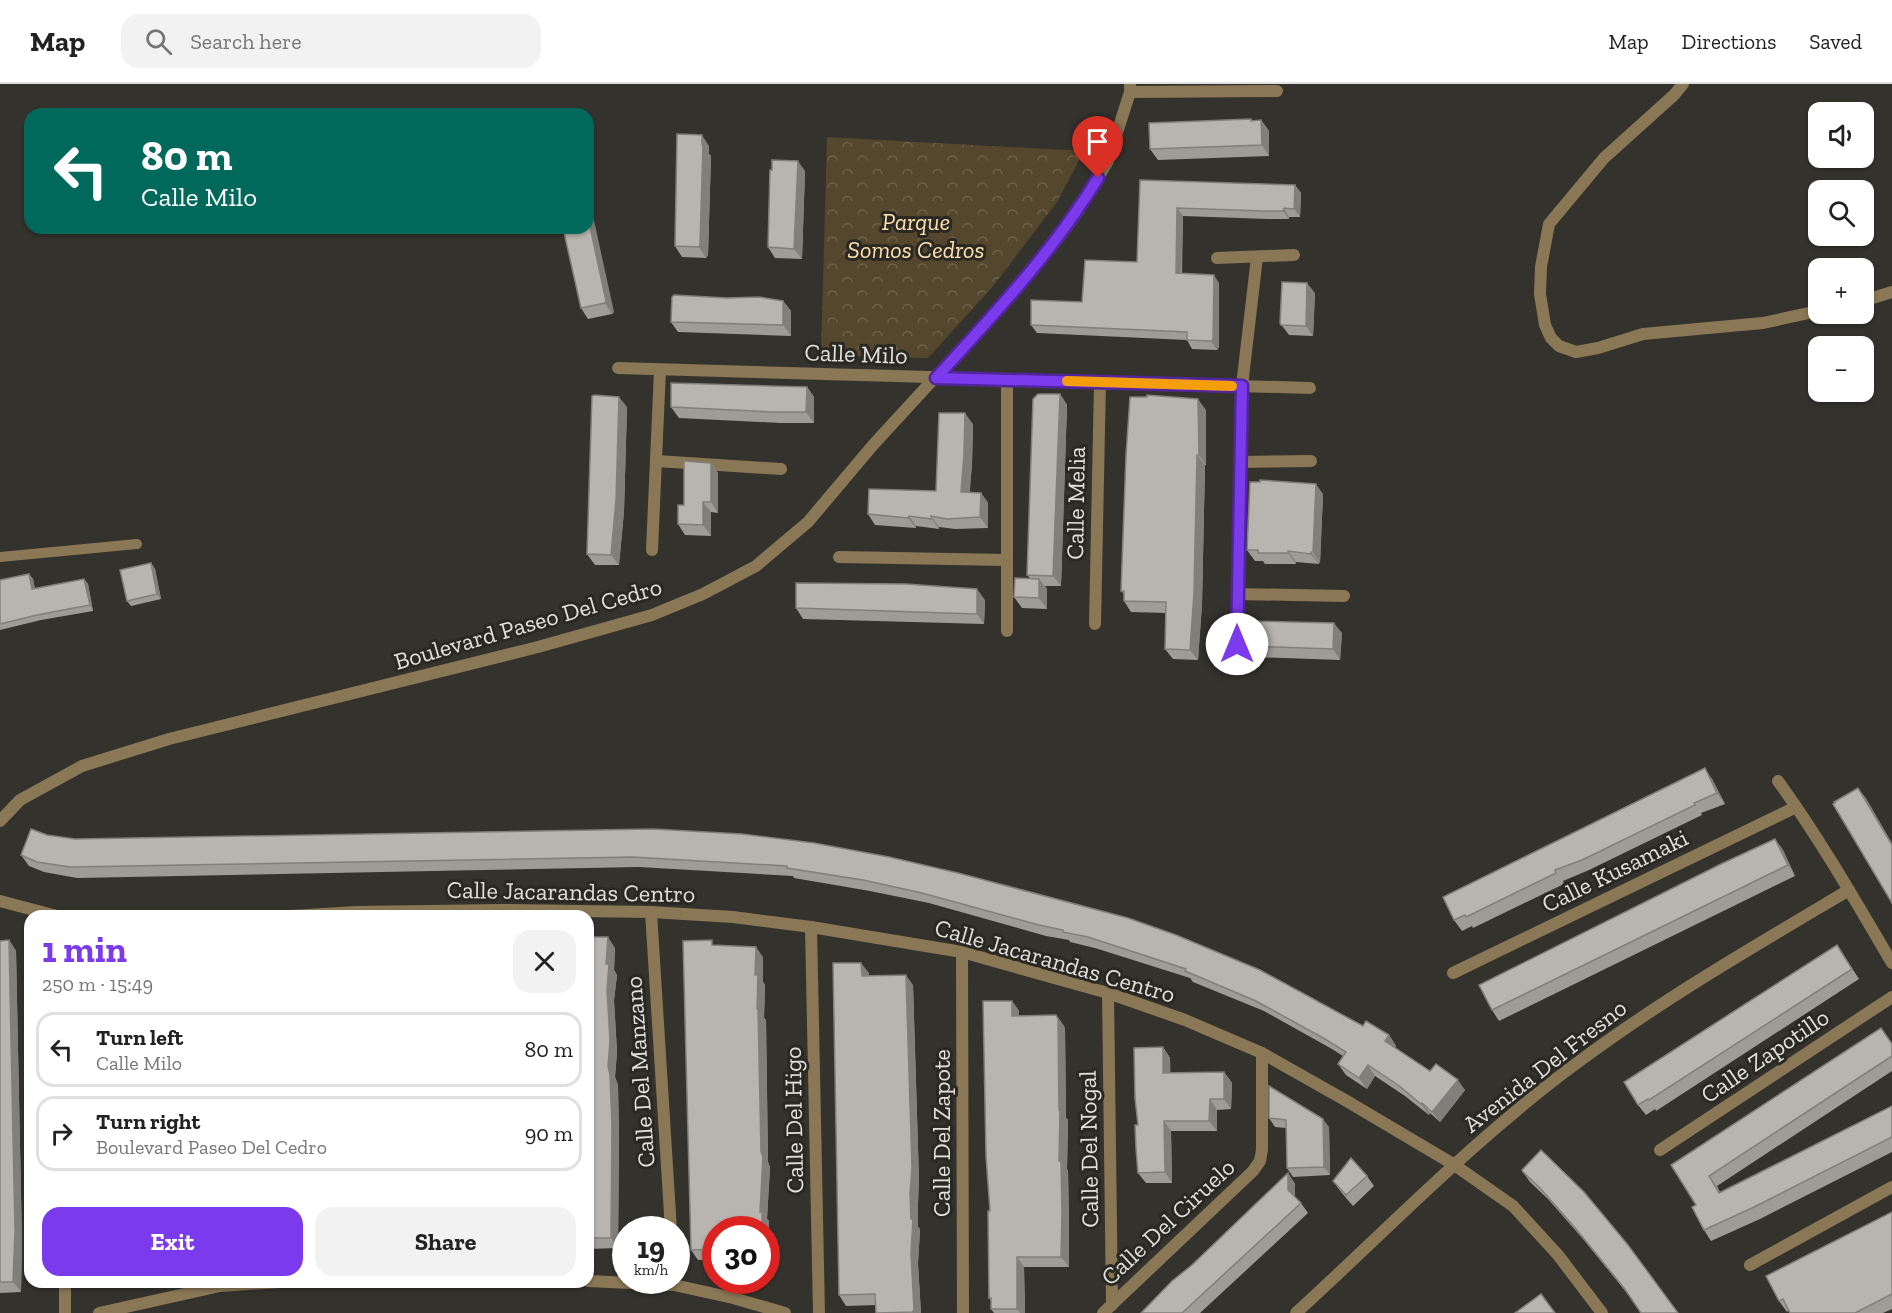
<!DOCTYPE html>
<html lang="en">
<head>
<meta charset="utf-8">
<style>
	:root { --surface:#fff; --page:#f2f2f2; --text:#222; --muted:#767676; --line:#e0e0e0; --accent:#7c3aed }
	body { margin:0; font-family:"Zilla Slab",serif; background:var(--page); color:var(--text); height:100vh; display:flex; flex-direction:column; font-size:22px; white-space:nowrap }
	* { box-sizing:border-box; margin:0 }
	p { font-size:20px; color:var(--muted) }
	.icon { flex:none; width:33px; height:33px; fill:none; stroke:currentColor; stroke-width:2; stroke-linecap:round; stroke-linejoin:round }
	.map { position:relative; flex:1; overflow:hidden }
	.details { position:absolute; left:24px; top:826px; width:570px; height:378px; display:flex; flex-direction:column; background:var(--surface); border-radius:18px; box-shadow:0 2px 4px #0004 }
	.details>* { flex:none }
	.hud { position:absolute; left:24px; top:24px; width:570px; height:126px; border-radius:18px; box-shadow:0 2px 4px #0004; background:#00695c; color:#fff; overflow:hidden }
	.buttons { position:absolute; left:1808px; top:18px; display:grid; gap:12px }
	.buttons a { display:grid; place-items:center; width:66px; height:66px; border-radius:12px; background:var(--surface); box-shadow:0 2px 4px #0004; font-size:30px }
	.speed { position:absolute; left:612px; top:1132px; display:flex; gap:12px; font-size:30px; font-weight:700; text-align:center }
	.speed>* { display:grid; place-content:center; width:78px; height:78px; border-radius:50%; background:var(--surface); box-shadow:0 2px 4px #0004; line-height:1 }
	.speed small { font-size:15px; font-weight:400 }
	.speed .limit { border:9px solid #d22; background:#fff; color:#111 }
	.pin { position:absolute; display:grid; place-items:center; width:51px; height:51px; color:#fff; margin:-62px -26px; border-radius:50% 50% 50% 0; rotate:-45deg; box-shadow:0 0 6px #0007 }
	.pin .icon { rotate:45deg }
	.me { position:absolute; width:66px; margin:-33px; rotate:0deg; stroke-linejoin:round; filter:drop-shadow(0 0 4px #0008) }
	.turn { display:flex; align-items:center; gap:21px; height:126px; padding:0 18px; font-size:27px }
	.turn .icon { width:78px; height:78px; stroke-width:2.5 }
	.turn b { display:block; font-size:42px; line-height:51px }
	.round { display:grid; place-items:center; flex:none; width:63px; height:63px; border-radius:18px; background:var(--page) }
	.head { display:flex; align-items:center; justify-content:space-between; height:102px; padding:0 18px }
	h1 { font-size:36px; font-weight:700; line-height:45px; color:var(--accent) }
	.action { display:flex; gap:12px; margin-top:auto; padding:12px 18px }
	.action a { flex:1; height:69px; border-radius:18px; background:var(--accent); color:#fff; font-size:24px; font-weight:700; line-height:69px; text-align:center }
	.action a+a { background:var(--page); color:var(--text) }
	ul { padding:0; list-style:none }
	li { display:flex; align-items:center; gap:18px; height:75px; margin:0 12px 9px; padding:0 6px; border:3px solid var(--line); border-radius:18px }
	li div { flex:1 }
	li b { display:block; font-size:22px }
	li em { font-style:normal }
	header { display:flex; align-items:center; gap:36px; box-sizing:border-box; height:84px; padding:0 30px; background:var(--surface); border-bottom:2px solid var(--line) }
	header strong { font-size:28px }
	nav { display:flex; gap:33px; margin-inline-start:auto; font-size:21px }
	.search { width:420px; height:54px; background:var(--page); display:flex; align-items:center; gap:15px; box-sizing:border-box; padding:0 21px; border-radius:18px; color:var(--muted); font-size:22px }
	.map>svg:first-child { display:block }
	.park { fill:url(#park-crowns) }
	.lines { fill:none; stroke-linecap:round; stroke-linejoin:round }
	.service { stroke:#8a7755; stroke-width:10 }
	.minor { stroke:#8a7755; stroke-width:12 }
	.tertiary { stroke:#8a7755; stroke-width:12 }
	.wall { fill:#9e9c97 }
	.shaded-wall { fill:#817f7b }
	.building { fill:#b8b5b0; stroke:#817f7b; stroke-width:1.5 }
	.route-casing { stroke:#51269a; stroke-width:15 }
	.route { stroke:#7c3aed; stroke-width:10 }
	.slow { stroke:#f59e0b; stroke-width:10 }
	.labels { text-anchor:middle; stroke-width:6; stroke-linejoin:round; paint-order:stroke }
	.park-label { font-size:24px; font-style:italic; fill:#fde0ad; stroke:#2a2823 }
	.street-label { font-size:24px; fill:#e1e0dd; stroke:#2a2823 }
</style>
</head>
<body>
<header>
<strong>Map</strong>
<div class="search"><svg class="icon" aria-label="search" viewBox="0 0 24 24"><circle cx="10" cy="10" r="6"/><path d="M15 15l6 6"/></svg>Search here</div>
<nav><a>Map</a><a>Directions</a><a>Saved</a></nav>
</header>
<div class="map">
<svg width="1892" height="1229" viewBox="0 0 1892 1229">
	<defs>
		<pattern id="park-crowns" width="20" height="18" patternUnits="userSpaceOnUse" patternTransform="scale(1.5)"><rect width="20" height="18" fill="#55472d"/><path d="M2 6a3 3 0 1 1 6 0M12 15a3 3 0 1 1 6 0" fill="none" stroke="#6d614b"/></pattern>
	</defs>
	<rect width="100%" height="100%" fill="#34322d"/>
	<!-- park -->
	<path class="park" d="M827 53 1084 67 1057 118 994 201 928 274 821 271Z"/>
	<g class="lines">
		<!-- service -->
		<path class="service" d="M0 473 137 460"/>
		<!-- minor -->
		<g class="minor">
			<path d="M1683 0 1674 11 1604 74 1549 140 1541 183 1540 210 1545 241 1551 254 1559 262 1576 268 1598 264 1643 250 1763 239 1818 227"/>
			<path d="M1130 8 1277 7"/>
			<path d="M1217 174 1294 171"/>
			<path d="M1863 217 1892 208"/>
			<path d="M618 284 1310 304"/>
			<path d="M1007 296V547"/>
			<path d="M657 377 781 385"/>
			<path d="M1241 378 1311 377"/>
			<path d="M652 466 660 286"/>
			<path d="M839 473 1007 476"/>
			<path d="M1237 510 1344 512"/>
			<path d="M1095 540 1100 298"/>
			<path d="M1237 560 1242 302 1257 173"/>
			<path d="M1778 697C1820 755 1856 818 1892 879"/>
			<path d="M0 817 57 832"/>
			<path d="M651 828 671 1146"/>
			<path d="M290 832 356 828 502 826 651 828 733 833 811 843 962 868 1108 909 1185 936 1262 969 1345 1016 1453 1080 1513 1122 1558 1171 1602 1229"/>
			<path d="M811 843 819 1229"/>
			<path d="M962 868 963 1229"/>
			<path d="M1453 889 1796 723"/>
			<path d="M1108 909 1112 1221"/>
			<path d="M1660 1066 1892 913"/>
			<path d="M1750 1181 1892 1103"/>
			<path d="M588 1197 674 1201 733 1214 785 1229"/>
			<path d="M65 1198V1229"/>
			<path d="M99 1229 220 1202 280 1198"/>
			<path d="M1103 1229 1253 1087 1260 1077 1262 1066V969"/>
		</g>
		<!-- tertiary -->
		<g class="tertiary">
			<path d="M0 737 20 716 82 682 169 655 538 563 652 531 703 510 756 482 808 438 873 361 1008 214 1061 151 1079 126 1108 77 1130 8V0"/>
			<path d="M1296 1229C1390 1143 1478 1051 1581 976 1666 913 1758 860 1849 806"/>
		</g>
	</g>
	<!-- wall -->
	<g class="wall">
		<path d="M1261 36 1269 47V72L1158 76 1150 65 1252 37Z"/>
		<path d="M709 62V70L711 72 708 171 706 174 682 173 675 162Z"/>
		<path d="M772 86 805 87 802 175 775 174 768 163Z"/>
		<path d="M1140 96 1295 101 1301 109 1300 133H1289V135H1268L1183 132 1182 190 1219 199V263L1217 266 1192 265 1187 256 1037 249 1031 241 1082 218 1137 178Z"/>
		<path d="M563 144 614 228 612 230 588 235 581 224Z"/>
		<path d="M1315 209 1313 252 1289 251 1280 239Z"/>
		<path d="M727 214 783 217 791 227V252L678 248 671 238Z"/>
		<path d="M807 303 814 313V339H781L679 334 671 323Z"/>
		<path d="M1060 310 1067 321 1061 502H1045L1047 505V525L1022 524 1014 513 1030 494 1027 491Z"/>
		<path d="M627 323 624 427 619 481H595L587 470Z"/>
		<path d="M1206 326V381H1205L1202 520 1198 576 1173 575 1165 565 1166 529 1131 528 1124 517V510L1121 507Z"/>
		<path d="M973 340 972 381 969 408 981 409 988 419V444L955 445 939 443V445L916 442V444L875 441 868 430 936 407Z"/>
		<path d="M711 379 718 389V429L711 428V452L685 451 678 440 684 421Z"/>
		<path d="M1323 410 1320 479 1319 478V480L1296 478V480H1265L1263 477H1255L1247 466Z"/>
		<path d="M151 479 155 485 161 515 131 522 127 517Z"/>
		<path d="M29 490 33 495 35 505 84 495 88 500 93 527 41 536 0 546V496Z"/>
		<path d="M985 516 984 540 803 535 796 524Z"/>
		<path d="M1342 549 1340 576 1252 573 1245 562Z"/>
		<path d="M1712 695 1725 720 1701 729 1702 731 1589 786 1563 797 1564 800 1473 844 1472 842 1462 847 1454 836Z"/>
		<path d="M47 751 75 755 814 759 1389 951 1396 962 1395 964 1430 987 1465 1006 1440 1038 1430 1029 1429 1031 1405 1012 1375 992 1367 1005 1346 991 1338 980 1343 972 1332 965 1264 927 1193 898 1190 894 1095 864 1070 858 1069 856 1046 852 929 819 870 807 794 794 793 792 639 783 77 794 44 788 29 782 21 771Z"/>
		<path d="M1775 755 1783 766 1795 792 1499 937 1492 926Z"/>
		<path d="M588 853 615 864 614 886 617 891 614 916 617 968 615 993 618 1001 619 1052 618 1164 588 1165Z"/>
		<path d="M9 856 16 867 22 1159 21 1208 0 1209V857Z"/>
		<path d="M715 861 763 873V898L765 901 764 934 766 936 768 1078 770 1083 767 1135 769 1137V1187H766V1146H716V1176H698L691 1166Z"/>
		<path d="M1844 872 1859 895 1656 1027 1655 1025 1646 1031 1638 1021Z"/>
		<path d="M869 889V892L913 901 919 1095 918 1120V1143L920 1145 918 1180 921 1229H876V1221L846 1222 839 1211Z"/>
		<path d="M1012 917 1019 927V932L1056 931 1064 942 1065 945 1066 1034 1068 1036 1067 1085 1068 1087 1069 1139V1183H1024L1025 1229H994L991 1225V1217L989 1214 990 1127Z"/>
		<path d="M1892 959V987L1717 1102 1720 1108 1892 1022V1068L1760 1135 1711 1157 1704 1146 1696 1121 1671 1081Z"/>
		<path d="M1163 963 1170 974V989L1224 988 1232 999 1231 1025 1217 1026V1047H1171L1172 1099H1146L1138 1089V1041Z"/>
		<path d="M1269 1002 1329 1043 1330 1091 1293 1093 1287 1084 1286 1044 1275 1043 1269 1034Z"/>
		<path d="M1541 1066 1631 1214 1583 1155 1548 1115 1530 1098 1523 1088Z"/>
		<path d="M1288 1089 1295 1100V1114L1301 1119 1308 1129 1200 1229H1141Z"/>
		<path d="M1367 1092 1374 1102 1353 1122 1341 1108 1333 1097Z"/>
		<path d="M1892 1128V1225L1883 1229H1790L1789 1226 1787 1228 1779 1217Z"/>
	</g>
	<!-- shaded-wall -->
	<g class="shaded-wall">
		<path d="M1261 36 1269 47V72L1262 61Z"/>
		<path d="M702 51 709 62V70L711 72 708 171 706 174 699 163Z"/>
		<path d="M798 77 805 87 802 175 794 165Z"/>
		<path d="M1295 101 1301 109 1300 133 1294 125Z"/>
		<path d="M588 109 614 228 612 230 605 219 588 133Z"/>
		<path d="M1177 124 1183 132 1181 198 1176 189Z"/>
		<path d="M1284 124 1289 133V135L1283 127Z"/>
		<path d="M1214 191 1219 199V263L1217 266 1211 257Z"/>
		<path d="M1307 199 1315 209 1313 252 1306 242Z"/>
		<path d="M783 217 791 227V252L783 241Z"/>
		<path d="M807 303 814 313V339L806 328Z"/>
		<path d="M1060 310 1067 321 1061 502 1053 492Z"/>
		<path d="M619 313 627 323 624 427 619 481 611 471Z"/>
		<path d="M1198 315 1206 326V381L1199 371Z"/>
		<path d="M965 329 973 340 972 381 969 419 961 408Z"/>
		<path d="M1197 371 1205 381 1202 520 1198 576 1190 566Z"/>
		<path d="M711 379 718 389V429L711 418Z"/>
		<path d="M1316 400 1323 410 1320 479 1313 468Z"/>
		<path d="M981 409 988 419V444L980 433Z"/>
		<path d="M703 418 711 428V452L703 441Z"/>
		<path d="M909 432 916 442V444L908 434Z"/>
		<path d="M931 432 939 443V445L932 435Z"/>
		<path d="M1288 467 1296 478V480L1288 469Z"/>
		<path d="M1311 468 1319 478V480L1311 470Z"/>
		<path d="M151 479 155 485 161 515 157 510Z"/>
		<path d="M29 490 33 495 36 511 32 505Z"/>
		<path d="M84 495 88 500 93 527 90 521Z"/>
		<path d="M1039 495 1047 505V525L1039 514Z"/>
		<path d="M977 505 985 516 984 540 977 530Z"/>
		<path d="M1334 539 1342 549 1340 576 1333 565Z"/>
		<path d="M1705 684 1712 695 1725 720 1717 709Z"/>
		<path d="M1858 704 1866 714 1892 759V761Z"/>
		<path d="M1775 755 1783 766 1795 792 1788 781Z"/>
		<path d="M608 853 615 864 614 886 617 891 614 916 617 968 615 993 618 1001 619 1052 618 1164 611 1154 606 880Z"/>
		<path d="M9 856 16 867 22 1159 21 1208 13 1198Z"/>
		<path d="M756 863 763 873V898L765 901 764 934 766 936 768 1078 770 1083 767 1135 769 1137V1187L766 1184V1146H762L760 1128 761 1067 755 891Z"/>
		<path d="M861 879 869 889V902L862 892Z"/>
		<path d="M906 891 913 901 919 1095 918 1120V1143L920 1145 918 1180 921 1229H913L912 1228Z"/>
		<path d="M1012 917 1019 927V942L1012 932Z"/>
		<path d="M1056 931 1064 942 1065 945 1066 1034 1068 1036 1067 1085 1068 1087 1069 1139V1183L1061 1173Z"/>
		<path d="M1389 951 1396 962 1392 968 1385 957Z"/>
		<path d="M1163 963 1170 974 1171 999 1163 989Z"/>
		<path d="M1368 981 1375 992 1367 1005 1359 994Z"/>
		<path d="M1224 988 1232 999 1231 1025 1224 1015Z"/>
		<path d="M1458 996 1465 1006 1440 1038 1432 1028Z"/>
		<path d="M1210 1015 1217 1026V1047L1209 1037Z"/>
		<path d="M1422 1019 1430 1029 1429 1031 1421 1020Z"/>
		<path d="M1323 1035 1329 1043 1330 1091 1324 1083Z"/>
		<path d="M1164 1037 1171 1047 1172 1099 1165 1088Z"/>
		<path d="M1288 1089 1295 1100V1117L1288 1106Z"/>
		<path d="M1017 1173 1024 1183 1025 1229H1020L1017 1225Z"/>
	</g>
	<!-- building -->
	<g class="building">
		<path d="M1251 35V37L1261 36 1262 61 1150 65 1149 39Z"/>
		<path d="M677 50 702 51V61H703L700 160 699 163 675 162Z"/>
		<path d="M772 76 798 77 794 165 768 163 770 86H772Z"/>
		<path d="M1140 96 1295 101 1294 125 1284 124 1283 127H1262L1177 124 1176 189 1214 191 1213 255 1211 257 1187 256V248L1031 241V216L1082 218 1085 176 1137 178Z"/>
		<path d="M588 133 606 217 605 219 581 224 563 144H588Z"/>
		<path d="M1282 198 1307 199 1306 242 1281 241 1280 239Z"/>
		<path d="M674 211 727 214 759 213 783 217V241L671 238 672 213Z"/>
		<path d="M671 299 807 303 806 328H773L671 323Z"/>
		<path d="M1038 310H1060L1053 492 1027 491 1033 315Z"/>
		<path d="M594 311 619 313 616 416 611 471 587 470 592 312Z"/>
		<path d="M1147 311 1198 315 1199 371H1197L1194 509 1190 566 1165 565 1166 518 1124 517V507H1121L1126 371 1130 313H1147Z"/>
		<path d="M939 329H965L964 370 961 408 981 409 980 433 947 435 931 432 932 435 909 432 908 434 868 430 869 405 936 407Z"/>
		<path d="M684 377 711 379V418H703V441L678 440V421H684Z"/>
		<path d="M1260 396 1316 400 1313 468H1311V470L1288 467V469H1258V466H1247L1250 398H1260Z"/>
		<path d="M151 479 157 510 127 517 120 486Z"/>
		<path d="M29 490 32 505 84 495 90 521 37 531 0 540V496Z"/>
		<path d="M1015 494 1039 495V514L1014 513Z"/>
		<path d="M796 499 906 500 977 505V530L796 524Z"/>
		<path d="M1245 537 1334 539 1333 565 1245 562Z"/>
		<path d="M1705 684 1717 709 1694 719 1695 721 1582 776 1555 786 1556 789 1466 833 1465 831 1454 836 1443 813Z"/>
		<path d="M1858 704 1892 761V819L1833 720 1835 719 1834 718Z"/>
		<path d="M31 745 47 751 75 755 653 745 742 750 814 759 889 773 958 789 1128 834 1176 851 1260 886 1363 942 1366 937 1389 951 1385 957 1430 987 1436 980 1458 996 1432 1028 1422 1019 1421 1020 1398 1001 1368 981 1359 994 1338 980 1346 968 1325 955 1256 917 1185 887 1186 885 1088 853 1063 848V846L1039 841 922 809 863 796 787 784V782L632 773 70 783 37 778 21 771Z"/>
		<path d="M1775 755 1788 781 1492 926 1479 901 1721 780Z"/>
		<path d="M588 853H608L606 880H609L607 906 610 957 608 982 610 991 612 1042 611 1154H588Z"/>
		<path d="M9 856 15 1148 13 1198H0V857Z"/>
		<path d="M712 856V861L756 863 755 891H758L757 925H758L761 1067 763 1073 760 1128 762 1127V1146H716V1165L691 1166 683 857Z"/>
		<path d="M1837 861 1852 885 1649 1016 1648 1015 1638 1021 1624 998Z"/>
		<path d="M833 879H861L862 892 906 891 912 1084 910 1110 911 1135H913L911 1169 914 1226 912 1228 876 1229 875 1210 839 1211Z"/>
		<path d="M983 917H1012V932L1056 931 1058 935 1059 1026H1060L1059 1077H1061L1062 1128 1061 1173H1017V1225H991V1214H989L988 1127H990L986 1072Z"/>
		<path d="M1881 944 1892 960V972L1709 1092 1719 1109 1892 1022V1053L1752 1124 1704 1146 1692 1123 1696 1121 1671 1081Z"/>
		<path d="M1163 963V989L1224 988V1015H1210L1209 1037H1164L1165 1088 1138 1089 1136 1065 1135 1041H1138L1135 1014 1134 964Z"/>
		<path d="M1269 1002 1323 1035 1324 1083 1287 1084 1286 1036 1269 1034Z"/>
		<path d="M1541 1066 1584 1108 1628 1161 1678 1229H1641L1624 1204 1576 1145 1540 1104 1523 1088 1522 1086Z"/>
		<path d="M1351 1074 1367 1092 1346 1111 1333 1097Z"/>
		<path d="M1288 1089V1106L1301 1119 1182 1229H1141L1172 1197 1192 1181Z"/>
		<path d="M1892 1128V1210L1855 1229H1790L1783 1215 1779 1217 1766 1192Z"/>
		<path d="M1541 1210 1555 1229H1515Z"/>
	</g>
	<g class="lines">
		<defs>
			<path id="route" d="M1098 94C1053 168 994 230 936 294L1242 302 1237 560"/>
		</defs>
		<!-- route casing -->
		<use href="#route" class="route-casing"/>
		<!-- route -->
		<use href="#route" class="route"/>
		<!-- slow -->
		<path class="slow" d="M1067 297 1232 302"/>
	</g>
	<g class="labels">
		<!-- park labels -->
		<g class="park-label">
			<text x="916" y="146">Parque<tspan x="916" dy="28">Somos Cedros</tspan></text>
		</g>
		<!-- street labels -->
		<g class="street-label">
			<text transform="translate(856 270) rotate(2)" y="8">Calle Milo</text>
			<text transform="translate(1076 419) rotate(-89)" y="8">Calle Melia</text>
			<text transform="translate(528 540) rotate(-16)" y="8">Boulevard Paseo Del Cedro</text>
			<text transform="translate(1615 787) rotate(-26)" y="8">Calle Kusamaki</text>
			<text transform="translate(571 808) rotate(1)" y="8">Calle Jacarandas Centro</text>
			<text transform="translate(1055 877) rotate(16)" y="8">Calle Jacarandas Centro</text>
			<text transform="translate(1765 972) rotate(-34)" y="8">Calle Zapotillo</text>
			<text transform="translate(1545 982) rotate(-38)" y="8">Avenida Del Fresno</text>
			<text transform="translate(640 988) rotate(-94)" y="8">Calle Del Manzano</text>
			<text transform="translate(794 1036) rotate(-91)" y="8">Calle Del Higo</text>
			<text transform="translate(942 1049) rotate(-90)" y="8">Calle Del Zapote</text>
			<text transform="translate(1089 1065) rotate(-91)" y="8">Calle Del Nogal</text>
			<text transform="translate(1168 1138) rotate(-43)" y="8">Calle Del Ciruelo</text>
		</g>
	</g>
</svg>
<div class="buttons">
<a><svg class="icon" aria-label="sound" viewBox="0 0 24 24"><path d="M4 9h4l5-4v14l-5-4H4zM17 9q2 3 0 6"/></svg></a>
<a><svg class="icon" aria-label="search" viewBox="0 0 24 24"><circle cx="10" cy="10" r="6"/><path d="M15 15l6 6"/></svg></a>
<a>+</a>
<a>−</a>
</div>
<div class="speed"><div>19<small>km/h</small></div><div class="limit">30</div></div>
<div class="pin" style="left:1098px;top:94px;background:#d93025"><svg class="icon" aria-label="arrive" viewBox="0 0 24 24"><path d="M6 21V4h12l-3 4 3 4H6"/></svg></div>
<svg class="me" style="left:1237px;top:560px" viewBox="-20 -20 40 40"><circle r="19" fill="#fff"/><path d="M0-13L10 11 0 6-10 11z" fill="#7c3aed"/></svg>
<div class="hud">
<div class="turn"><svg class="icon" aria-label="left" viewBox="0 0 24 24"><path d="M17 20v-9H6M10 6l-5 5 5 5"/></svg><div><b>80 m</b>Calle Milo</div></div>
</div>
<section class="details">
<div class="head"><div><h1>1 min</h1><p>250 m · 15:49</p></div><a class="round"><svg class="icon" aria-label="close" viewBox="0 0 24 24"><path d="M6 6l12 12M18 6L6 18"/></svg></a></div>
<ul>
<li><svg class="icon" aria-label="left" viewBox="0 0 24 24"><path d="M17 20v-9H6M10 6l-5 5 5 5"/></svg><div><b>Turn left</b><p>Calle Milo</p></div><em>80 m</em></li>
<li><svg class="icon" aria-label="right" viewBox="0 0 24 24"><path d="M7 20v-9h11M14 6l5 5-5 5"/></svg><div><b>Turn right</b><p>Boulevard Paseo Del Cedro</p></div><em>90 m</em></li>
</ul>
<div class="action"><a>Exit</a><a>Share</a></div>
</section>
</div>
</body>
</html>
